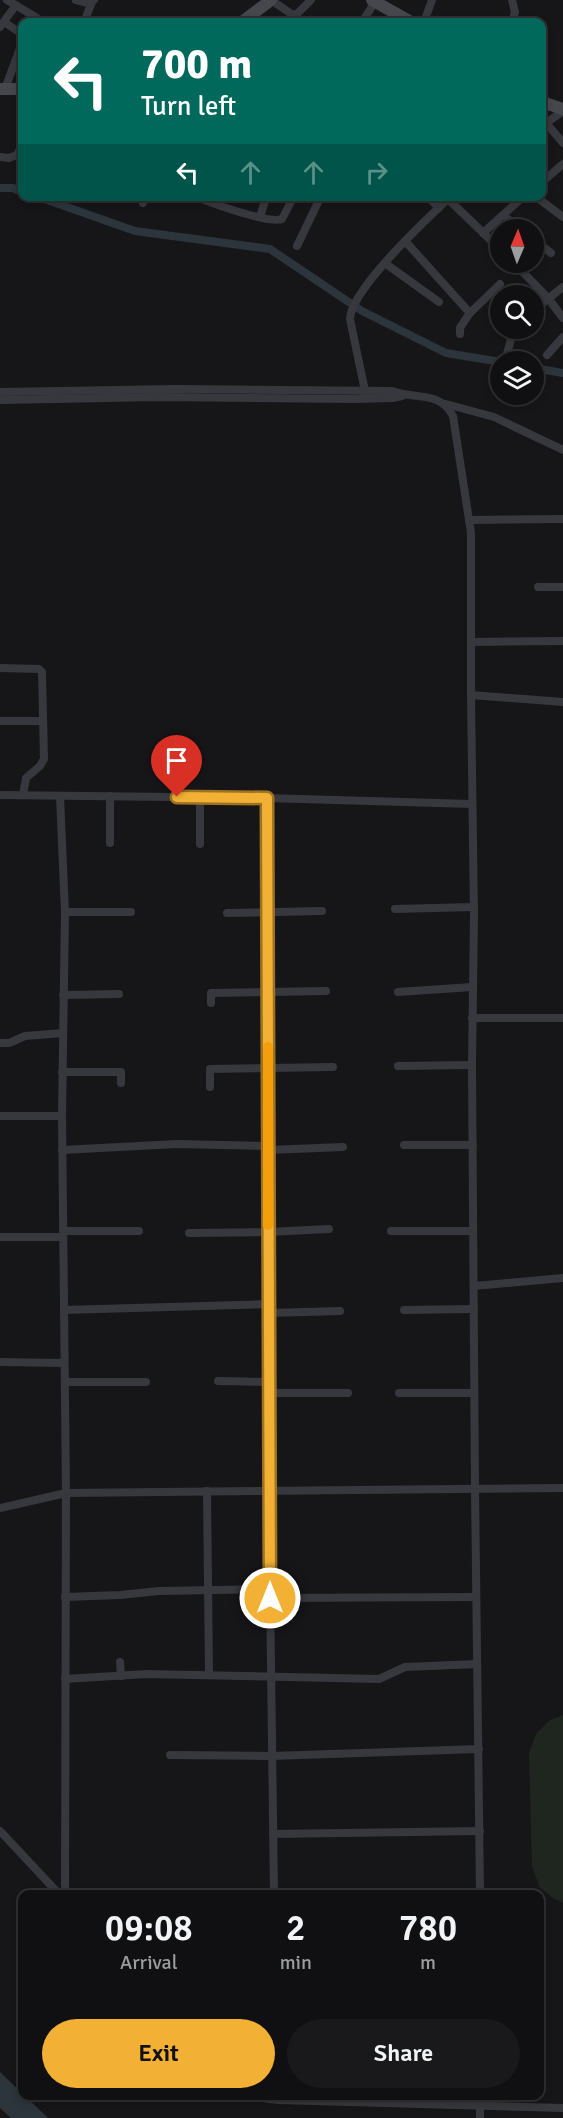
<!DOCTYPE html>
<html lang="en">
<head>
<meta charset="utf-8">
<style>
	:root { --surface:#101012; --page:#19191b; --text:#f1f3f6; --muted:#9c9d9f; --line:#303032; --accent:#f2b134 }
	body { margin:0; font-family:Signika,sans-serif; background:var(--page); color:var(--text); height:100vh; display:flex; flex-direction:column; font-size:22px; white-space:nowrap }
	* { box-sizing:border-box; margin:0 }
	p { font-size:20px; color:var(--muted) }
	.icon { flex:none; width:33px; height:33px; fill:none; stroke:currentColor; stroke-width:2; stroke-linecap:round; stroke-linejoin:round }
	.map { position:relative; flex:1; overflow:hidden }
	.side { position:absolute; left:18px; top:1890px; width:526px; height:210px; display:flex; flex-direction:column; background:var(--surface); border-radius:12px; box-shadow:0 3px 9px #0003,0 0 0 2px var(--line) }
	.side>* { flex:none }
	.hud { position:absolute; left:18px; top:18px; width:528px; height:183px; border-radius:12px; box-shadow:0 3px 9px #0003,0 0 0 2px var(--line); background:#00695c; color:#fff; overflow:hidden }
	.needle { width:39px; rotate:2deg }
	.tools { position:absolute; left:490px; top:219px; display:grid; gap:12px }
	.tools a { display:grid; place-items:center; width:54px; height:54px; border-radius:50%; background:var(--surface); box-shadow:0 3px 9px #0003,0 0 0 2px var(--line); font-size:30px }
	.pin { position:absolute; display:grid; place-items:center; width:51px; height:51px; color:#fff; margin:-62px -26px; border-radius:50% 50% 50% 0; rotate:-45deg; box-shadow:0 0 6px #0007 }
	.pin .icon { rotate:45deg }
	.me { position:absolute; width:66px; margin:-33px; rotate:0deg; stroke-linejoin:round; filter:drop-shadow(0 0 4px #0008) }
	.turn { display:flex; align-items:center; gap:21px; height:126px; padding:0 24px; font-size:27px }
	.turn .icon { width:78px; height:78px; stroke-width:2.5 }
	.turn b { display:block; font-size:42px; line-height:51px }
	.lanes { display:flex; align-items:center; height:57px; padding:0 24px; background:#0003; justify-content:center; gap:30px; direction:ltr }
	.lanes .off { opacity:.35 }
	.eta { display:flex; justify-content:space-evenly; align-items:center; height:102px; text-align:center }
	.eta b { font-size:36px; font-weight:600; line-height:42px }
	.cta { display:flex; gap:12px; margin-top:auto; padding:12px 24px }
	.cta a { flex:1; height:69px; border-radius:36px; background:var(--accent); color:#111; font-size:24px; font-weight:600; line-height:69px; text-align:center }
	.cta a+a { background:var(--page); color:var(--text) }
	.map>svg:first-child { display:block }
	.green { fill:#1e261f }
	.water { fill:#2c353c }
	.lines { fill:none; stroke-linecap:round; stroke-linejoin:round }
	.canal { stroke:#2c353c; stroke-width:8 }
	.street { stroke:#37383d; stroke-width:8 }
	.secondary { stroke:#45474d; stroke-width:12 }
	.route-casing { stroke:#9d7322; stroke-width:15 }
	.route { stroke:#f2b134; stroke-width:10 }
	.slow { stroke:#f59e0b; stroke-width:10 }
</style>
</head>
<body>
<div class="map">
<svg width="563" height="2118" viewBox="0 0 563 2118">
	<rect width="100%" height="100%" fill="#161618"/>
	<!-- green -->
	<path class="green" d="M563 1715V1903L553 1898 540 1888 532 1866 529 1753 536 1734 550 1720Z"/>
	<!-- water -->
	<path class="water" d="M0 2072 48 2118H11L0 2108Z"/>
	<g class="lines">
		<!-- canal -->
		<g class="canal">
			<path d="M0 188H13L22 192"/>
			<path d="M36 196 135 231 270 249 362 311 446 353 501 362"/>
			<path d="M534 368 563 373"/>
		</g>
		<!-- street -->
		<g class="street">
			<path d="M7 0 37 18"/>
			<path d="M76 0 88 3 94 0"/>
			<path d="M271 0 293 15 297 14 311 0"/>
			<path d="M512 0 515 12 512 22"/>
			<path d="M4 22 22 34"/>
			<path d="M84 22 92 2"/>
			<path d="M362 22 375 2"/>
			<path d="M424 22 432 0"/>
			<path d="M0 27 16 5"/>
			<path d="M5 89 22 43"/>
			<path d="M546 123 563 143"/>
			<path d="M542 126 563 111"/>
			<path d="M0 157 9 158 17 155 22 145"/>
			<path d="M542 182 563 164"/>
			<path d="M195 196C210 203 269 224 282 219L294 196"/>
			<path d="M427 196 439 208"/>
			<path d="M535 196 563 217"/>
			<path d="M448 199 501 250"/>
			<path d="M143 203 147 196"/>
			<path d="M503 215 521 230"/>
			<path d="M260 217 265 201 262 196"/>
			<path d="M483 233 524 196"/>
			<path d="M534 240 551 253"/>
			<path d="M406 242 468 311 469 314 460 328V334"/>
			<path d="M297 246 321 196"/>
			<path d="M513 262 548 298 563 318"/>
			<path d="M386 264 439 302"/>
			<path d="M534 310 563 287"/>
			<path d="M469 314 500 284"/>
			<path d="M507 354 511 339 518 328"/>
			<path d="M547 355 563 337"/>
			<path d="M365 391 350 319C351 289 428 218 451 196"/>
			<path d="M0 392 176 389 392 391C414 400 440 390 453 416L471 533V695L474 916 472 1065 475 1489 480 1894"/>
			<path d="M0 400 158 397 355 399 393 398 402 396"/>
			<path d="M446 404 494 417 563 450"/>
			<path d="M469 520 563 519"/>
			<path d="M538 587H563"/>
			<path d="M471 642 563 641"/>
			<path d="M0 668 39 669 42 672 44 759 40 766 26 778 23 795"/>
			<path d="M471 695 563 702"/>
			<path d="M0 721H42"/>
			<path d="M0 795 267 798 472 804"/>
			<path d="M60 796 65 912 62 1116 66 1493 65 1894"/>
			<path d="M110 796V843"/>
			<path d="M200 798V844"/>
			<path d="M267 798 270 1589 274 1894"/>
			<path d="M395 909 474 907"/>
			<path d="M65 912H131"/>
			<path d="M227 913 322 911"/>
			<path d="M398 992 472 987"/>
			<path d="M63 995 119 994"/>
			<path d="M211 1003V993L326 991"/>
			<path d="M472 1018H563"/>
			<path d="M0 1043H9L25 1036 63 1033"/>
			<path d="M398 1066 472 1065"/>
			<path d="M62 1072H121V1083"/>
			<path d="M210 1087V1069L333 1067"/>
			<path d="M0 1116H62"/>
			<path d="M404 1145H473"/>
			<path d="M62 1150 177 1144 268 1146"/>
			<path d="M268 1150 343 1147"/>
			<path d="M63 1231H139"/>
			<path d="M391 1231H473"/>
			<path d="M189 1233 268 1232 329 1229"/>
			<path d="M0 1237H63"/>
			<path d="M474 1286 563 1278"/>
			<path d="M64 1310 269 1304"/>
			<path d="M404 1310 474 1309"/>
			<path d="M269 1313 340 1311"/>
			<path d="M0 1362 64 1363"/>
			<path d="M218 1381 269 1382"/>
			<path d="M65 1382H146"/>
			<path d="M269 1393H348"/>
			<path d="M399 1393H474"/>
			<path d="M207 1491 209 1675"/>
			<path d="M0 1508 66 1493 563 1488"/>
			<path d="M65 1597 120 1595 159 1591 270 1589"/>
			<path d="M270 1598 476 1597"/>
			<path d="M120 1662 121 1676"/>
			<path d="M65 1679 146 1674 379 1679 405 1667 477 1664"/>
			<path d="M170 1755 272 1756 479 1749"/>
			<path d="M0 1831 59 1894"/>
			<path d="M273 1834 480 1831"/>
			<path d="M246 2096 278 2100 563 2108"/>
			<path d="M480 2096V2118"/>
		</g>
		<!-- secondary -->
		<g class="secondary">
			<path d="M372 0 411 22"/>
			<path d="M242 22 271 0"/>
			<path d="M0 89H22"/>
			<path d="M542 102 563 109"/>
		</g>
	</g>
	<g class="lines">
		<defs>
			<path id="route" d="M177 797 267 798 270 1598"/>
		</defs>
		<!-- route casing -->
		<use href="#route" class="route-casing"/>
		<!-- route -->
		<use href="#route" class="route"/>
		<!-- slow -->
		<path class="slow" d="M268 1047V1225"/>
	</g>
</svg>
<div class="tools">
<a><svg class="needle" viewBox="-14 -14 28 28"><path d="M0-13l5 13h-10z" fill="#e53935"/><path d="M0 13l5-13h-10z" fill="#9c9d9f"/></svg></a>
<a><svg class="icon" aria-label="search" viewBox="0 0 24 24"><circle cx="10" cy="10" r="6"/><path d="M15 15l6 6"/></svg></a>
<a><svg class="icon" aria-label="layers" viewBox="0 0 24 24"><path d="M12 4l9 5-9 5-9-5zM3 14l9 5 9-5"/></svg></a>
</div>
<div class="pin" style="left:177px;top:797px;background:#d93025"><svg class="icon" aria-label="arrive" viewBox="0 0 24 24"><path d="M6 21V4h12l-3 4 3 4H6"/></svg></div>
<svg class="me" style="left:270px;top:1598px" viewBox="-20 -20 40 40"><circle r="17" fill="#f2b134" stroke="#fff" stroke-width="3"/><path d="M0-11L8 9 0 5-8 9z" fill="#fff"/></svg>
<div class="hud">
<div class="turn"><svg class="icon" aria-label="left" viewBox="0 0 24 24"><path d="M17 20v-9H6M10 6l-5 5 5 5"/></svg><div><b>700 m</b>Turn left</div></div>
<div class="lanes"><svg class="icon" aria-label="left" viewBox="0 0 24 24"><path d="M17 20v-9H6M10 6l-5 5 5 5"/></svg><svg class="icon off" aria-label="ahead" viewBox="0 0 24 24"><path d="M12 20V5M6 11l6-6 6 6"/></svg><svg class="icon off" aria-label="ahead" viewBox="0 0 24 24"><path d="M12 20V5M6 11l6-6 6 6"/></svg><svg class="icon off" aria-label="right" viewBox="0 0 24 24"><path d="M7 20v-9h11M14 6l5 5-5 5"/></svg></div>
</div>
<section class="side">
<div class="eta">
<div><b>09:08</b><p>Arrival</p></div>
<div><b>2</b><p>min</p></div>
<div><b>780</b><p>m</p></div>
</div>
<div class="cta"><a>Exit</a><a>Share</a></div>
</section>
</div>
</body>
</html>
